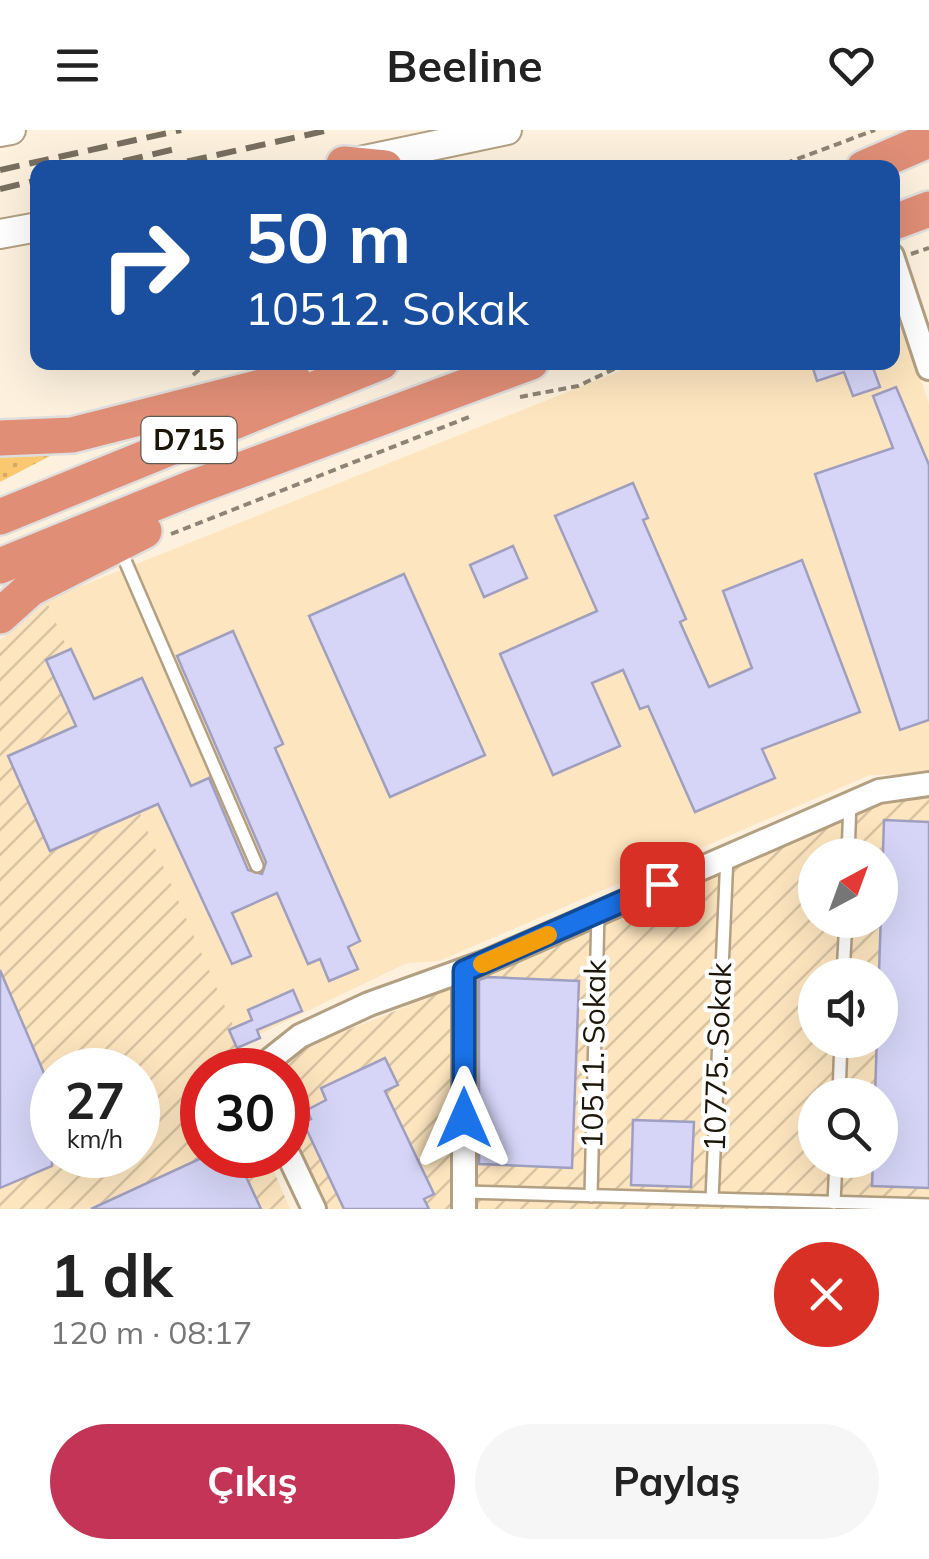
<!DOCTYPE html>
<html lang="tr">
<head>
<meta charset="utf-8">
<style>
	:root { --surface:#fff; --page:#f6f6f6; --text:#222; --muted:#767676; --accent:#c33456 }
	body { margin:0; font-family:Mulish,sans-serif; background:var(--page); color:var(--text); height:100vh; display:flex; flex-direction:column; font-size:38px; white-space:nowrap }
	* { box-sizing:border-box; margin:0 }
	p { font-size:32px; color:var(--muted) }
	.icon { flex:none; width:55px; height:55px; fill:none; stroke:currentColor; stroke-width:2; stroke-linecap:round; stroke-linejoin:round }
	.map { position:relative; height:1079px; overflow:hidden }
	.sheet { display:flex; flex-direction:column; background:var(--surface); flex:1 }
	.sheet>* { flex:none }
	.banner { position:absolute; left:30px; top:30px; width:870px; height:210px; border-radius:20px; box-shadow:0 10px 40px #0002; background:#1a4fa0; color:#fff; overflow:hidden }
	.needle { width:65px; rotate:41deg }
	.buttons { position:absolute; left:798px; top:708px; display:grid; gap:20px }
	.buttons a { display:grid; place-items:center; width:100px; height:100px; border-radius:50%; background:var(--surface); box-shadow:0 10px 40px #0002; font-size:50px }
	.speed { position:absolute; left:30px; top:918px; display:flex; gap:20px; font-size:50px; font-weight:700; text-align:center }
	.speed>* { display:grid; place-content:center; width:130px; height:130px; border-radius:50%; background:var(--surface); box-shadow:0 10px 40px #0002; line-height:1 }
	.speed small { font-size:25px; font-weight:400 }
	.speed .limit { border:15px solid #d22; background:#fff; color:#111 }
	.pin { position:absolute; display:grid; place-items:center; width:85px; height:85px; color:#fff; margin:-42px; border-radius:20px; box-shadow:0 5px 15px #0006 }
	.me { position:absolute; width:110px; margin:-55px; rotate:0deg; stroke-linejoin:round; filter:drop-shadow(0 0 8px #0008) }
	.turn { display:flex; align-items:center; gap:35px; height:210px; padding:0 50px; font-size:45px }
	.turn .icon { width:130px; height:130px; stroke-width:2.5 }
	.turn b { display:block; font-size:70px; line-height:85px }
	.round { display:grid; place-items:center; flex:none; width:105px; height:105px; border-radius:52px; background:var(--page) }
	.headline { display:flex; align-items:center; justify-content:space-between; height:170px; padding:0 50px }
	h1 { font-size:60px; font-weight:700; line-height:75px }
	.cta { display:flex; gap:20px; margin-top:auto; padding:20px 50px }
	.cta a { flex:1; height:115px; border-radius:60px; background:var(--accent); color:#fff; font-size:40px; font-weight:700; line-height:115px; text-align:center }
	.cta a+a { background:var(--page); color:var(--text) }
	header { display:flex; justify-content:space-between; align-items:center; height:130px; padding:0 50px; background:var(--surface); font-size:45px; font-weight:700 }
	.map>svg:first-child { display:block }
	.built { fill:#fde5bf }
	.industrial { fill:url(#industrial-furrows); fill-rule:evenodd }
	.grass { fill:url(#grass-dots) }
	.building { fill:#d6d5f7; stroke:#a09fbf; stroke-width:2.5 }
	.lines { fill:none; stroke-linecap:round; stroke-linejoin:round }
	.service-casing { stroke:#b3a082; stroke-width:16 }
	.minor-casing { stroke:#b3a082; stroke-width:28 }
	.tertiary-casing { stroke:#b3a082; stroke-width:32 }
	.trunk-casing { stroke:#dfdedd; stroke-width:40 }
	.path { stroke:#8e8475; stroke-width:4; stroke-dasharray:8 5; stroke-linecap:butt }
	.service { stroke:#fff; stroke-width:11 }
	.minor { stroke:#fff; stroke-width:22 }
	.tertiary { stroke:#fff; stroke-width:28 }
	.trunk { stroke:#e08e76; stroke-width:35 }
	.rail { stroke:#786f60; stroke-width:6; stroke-dasharray:20 10; stroke-linecap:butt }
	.route-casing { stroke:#114b97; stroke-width:25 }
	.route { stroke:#1a73e8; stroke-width:18 }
	.slow { stroke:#f59e0b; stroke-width:18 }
	.labels { text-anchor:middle; stroke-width:8; stroke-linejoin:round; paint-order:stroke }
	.shield { fill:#fff; stroke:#605b53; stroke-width:2.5 }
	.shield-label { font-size:28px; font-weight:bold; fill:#1c1509 }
	.street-label { font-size:30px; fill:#1c1509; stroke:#fff }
</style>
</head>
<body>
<header><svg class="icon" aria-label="menu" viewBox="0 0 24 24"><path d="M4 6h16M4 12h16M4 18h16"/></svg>Beeline<svg class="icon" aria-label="heart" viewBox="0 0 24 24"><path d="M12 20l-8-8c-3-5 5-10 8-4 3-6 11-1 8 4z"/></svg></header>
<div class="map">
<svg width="929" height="1079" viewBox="0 0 929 1079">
	<defs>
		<pattern id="industrial-furrows" width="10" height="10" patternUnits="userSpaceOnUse" patternTransform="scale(2.5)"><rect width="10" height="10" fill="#fde5bf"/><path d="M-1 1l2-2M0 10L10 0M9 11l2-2" fill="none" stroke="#d8c4a3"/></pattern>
		<pattern id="grass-dots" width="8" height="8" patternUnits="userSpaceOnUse" patternTransform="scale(2.5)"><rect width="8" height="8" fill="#fac870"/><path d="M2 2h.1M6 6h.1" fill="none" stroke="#d6ab60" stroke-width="1.8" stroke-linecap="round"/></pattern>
	</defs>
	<rect width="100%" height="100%" fill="#fdf1de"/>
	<!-- built -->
	<path class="built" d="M893 164 929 274V644L870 645 439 831 407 833 241 913 46 470 640 233 892 232Z"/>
	<!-- industrial -->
	<g class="industrial">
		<path d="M46 470 241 913 231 940H202V1025H267L290 1079H0V510ZM52 940H138V1025H52Z"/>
		<path d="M878 669H929V1079H321L288 1008V940H283L288 924 472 850ZM815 725H880V790H815ZM815 845H880V910H815ZM815 965H880V1030H815Z"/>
	</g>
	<!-- grass -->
	<path class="grass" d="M54 324 0 352V326Z"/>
	<!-- building -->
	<g class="building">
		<path d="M811 232H871L880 257 853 266 844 242 817 251Z"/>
		<path d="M896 257 929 335V590L900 600 815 344 893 318 873 266Z"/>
		<path d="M633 353 648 388 643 390 686 489 680 492 709 557 752 538 723 461 802 430 860 582 762 619 775 648 695 682 648 576 640 579 623 540 592 553 620 616 553 645 500 524 597 481 555 386Z"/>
		<path d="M513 416 527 448 484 467 470 435Z"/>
		<path d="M404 444 485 625 390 667 309 486Z"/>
		<path d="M233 501 283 614 275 618 360 811 348 817 358 839 329 851 320 829 308 834 277 763 232 783 251 826 232 834 158 674 50 721 8 626 76 596 46 530 71 519 94 569 142 548 191 656 209 648 248 740 262 744 266 732 177 526Z"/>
		<path d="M884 690 929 692V1058L872 1056 873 1030H880V965H875Z"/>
		<path d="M0 840 52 962V1036L0 1058Z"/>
		<path d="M488 847 579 851 572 1038 479 1034V850Z"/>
		<path d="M293 860 302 881 257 900 260 908 237 918 229 900 252 890 248 880Z"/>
		<path d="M385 928 398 955 385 961 434 1064 424 1069 429 1079H344L303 992 311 989 307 980 326 970 321 958Z"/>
		<path d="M633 990 694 992 691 1057 631 1055Z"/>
		<path d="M208 1025H236L261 1079H91Z"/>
	</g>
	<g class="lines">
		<defs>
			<g id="service">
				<path d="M120 419 257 736"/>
				<path d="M848 725 850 672"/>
				<path d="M843 845 846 790"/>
				<path d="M839 965 841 910"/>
				<path d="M464 1062 929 1075"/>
				<path d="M591 1066 598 783"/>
				<path d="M712 1069 727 725"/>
				<path d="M834 1073 836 1030"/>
			</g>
			<g id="minor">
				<path d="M892 126 929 238"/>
				<path d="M266 940 271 929 300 906 369 874 486 832 879 661 929 654"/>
				<path d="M288 1024 314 1079"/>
				<path d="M464 1079V841"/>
			</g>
			<g id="tertiary">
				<path d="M0 2 11 0"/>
				<path d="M360 31 507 0"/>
				<path d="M0 104 38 97"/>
			</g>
			<g id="trunk">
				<path d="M344 34 385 38"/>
				<path d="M864 38 929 10"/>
				<path d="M892 93 929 79"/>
				<path d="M0 308 72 305 293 249"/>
				<path d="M0 387 381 232"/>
				<path d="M0 436 192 358 531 232"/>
				<path d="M0 486 30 459 144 401"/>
			</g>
		</defs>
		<!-- service casing -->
		<use href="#service" class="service-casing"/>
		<!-- minor casing -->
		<use href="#minor" class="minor-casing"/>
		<!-- tertiary casing -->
		<use href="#tertiary" class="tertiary-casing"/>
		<!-- trunk casing -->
		<use href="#trunk" class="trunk-casing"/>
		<!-- path -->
		<g class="path">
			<path d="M773 38 875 0"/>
			<path d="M911 124 929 118"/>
			<path d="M193 245 208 232"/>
			<path d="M520 267 578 256 629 232"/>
			<path d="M171 404 469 287"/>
		</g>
		<!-- service -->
		<use href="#service" class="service"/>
		<!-- minor -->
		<use href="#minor" class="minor"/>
		<!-- tertiary -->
		<use href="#tertiary" class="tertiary"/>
		<!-- trunk -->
		<use href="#trunk" class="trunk"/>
		<!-- rail -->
		<g class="rail">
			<path d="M94 38 175 19"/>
			<path d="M158 38 329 0"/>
			<path d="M0 40 181 0"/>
			<path d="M0 59 38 50"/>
		</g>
	</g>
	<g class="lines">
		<defs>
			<path id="route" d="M464 988V841L662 754"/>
		</defs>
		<!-- route casing -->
		<use href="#route" class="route-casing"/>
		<!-- route -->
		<use href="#route" class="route"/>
		<!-- slow -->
		<path class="slow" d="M482 834 548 805"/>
	</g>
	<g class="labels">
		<!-- shield labels -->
		<rect class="shield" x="141.5" y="287" width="95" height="46" rx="8"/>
		<g class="shield-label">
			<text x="189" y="320">D715</text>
		</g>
		<!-- street labels -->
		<g class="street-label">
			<text transform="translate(594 924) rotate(-89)" y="10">10511. Sokak</text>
			<text transform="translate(718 927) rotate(-88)" y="10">10775. Sokak</text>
		</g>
	</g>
</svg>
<div class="buttons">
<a><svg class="needle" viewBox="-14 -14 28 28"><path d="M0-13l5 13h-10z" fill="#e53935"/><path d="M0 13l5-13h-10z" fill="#767676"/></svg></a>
<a><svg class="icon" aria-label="sound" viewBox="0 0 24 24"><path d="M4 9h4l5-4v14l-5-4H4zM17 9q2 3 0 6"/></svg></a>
<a><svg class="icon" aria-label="search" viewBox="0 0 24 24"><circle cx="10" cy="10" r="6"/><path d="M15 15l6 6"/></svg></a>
</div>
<div class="speed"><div>27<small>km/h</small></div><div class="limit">30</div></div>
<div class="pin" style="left:662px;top:754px;background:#d93025"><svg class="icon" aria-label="arrive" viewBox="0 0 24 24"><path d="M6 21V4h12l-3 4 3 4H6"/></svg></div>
<svg class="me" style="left:464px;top:988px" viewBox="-20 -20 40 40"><path d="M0-17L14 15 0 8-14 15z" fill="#1a73e8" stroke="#fff" stroke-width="4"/></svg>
<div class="banner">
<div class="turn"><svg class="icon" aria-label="right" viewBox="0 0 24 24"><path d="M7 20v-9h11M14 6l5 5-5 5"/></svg><div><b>50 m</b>10512. Sokak</div></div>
</div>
</div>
<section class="sheet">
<div class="headline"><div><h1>1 dk</h1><p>120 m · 08:17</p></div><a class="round" style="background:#d93025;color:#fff"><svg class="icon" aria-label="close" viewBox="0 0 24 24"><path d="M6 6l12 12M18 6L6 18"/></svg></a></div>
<div class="cta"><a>Çıkış</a><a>Paylaş</a></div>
</section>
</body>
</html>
